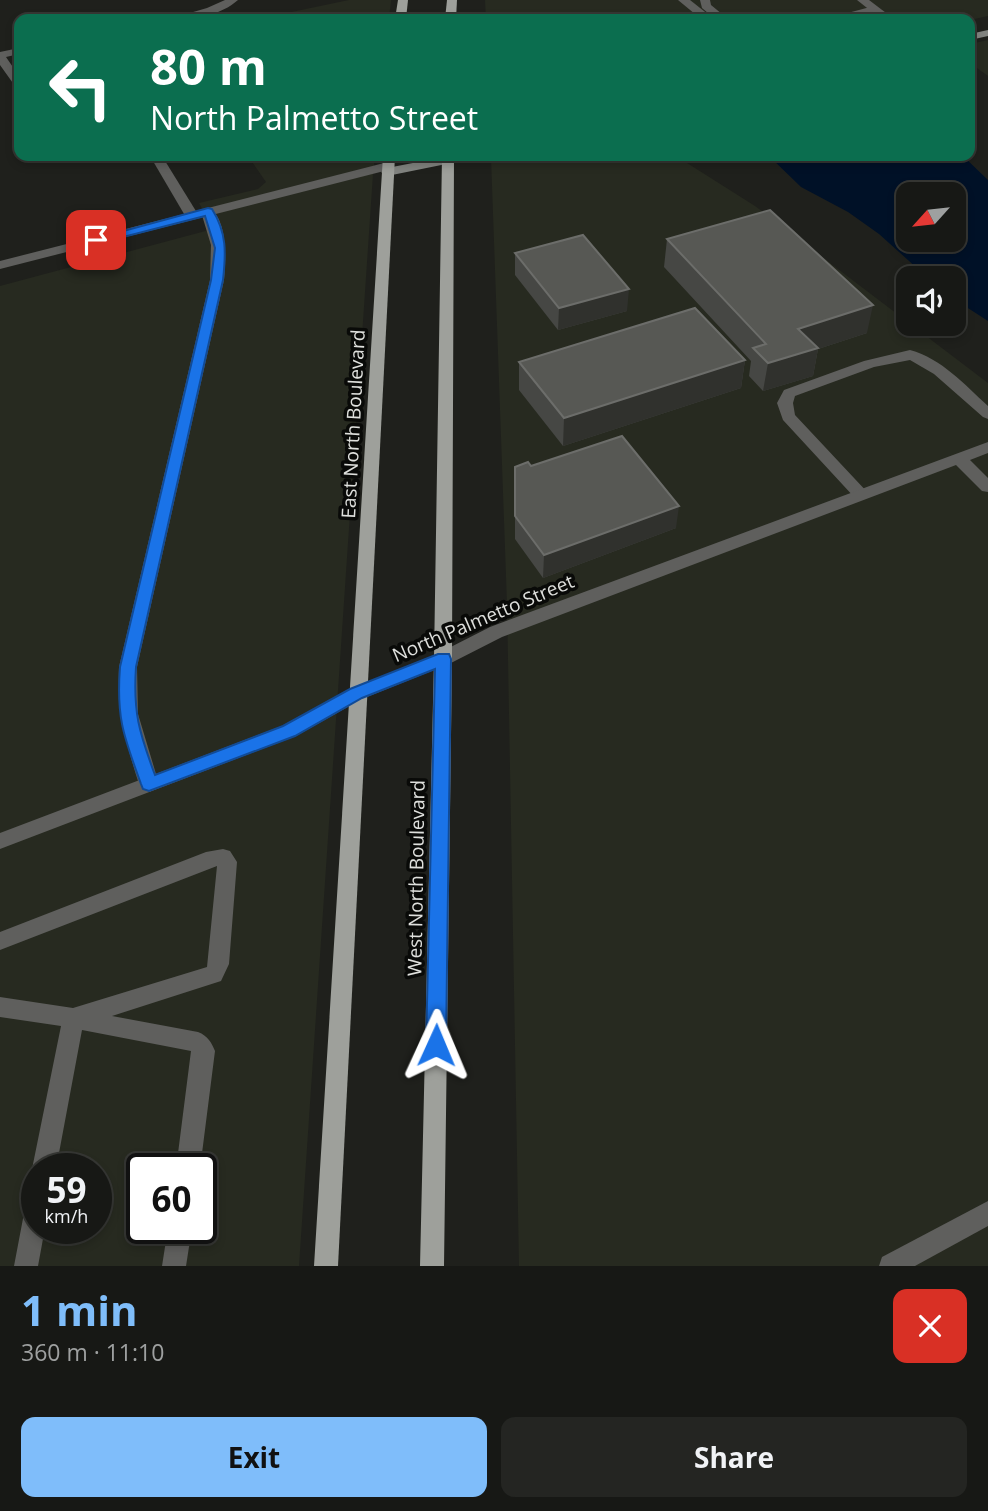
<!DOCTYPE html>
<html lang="en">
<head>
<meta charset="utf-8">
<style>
	:root { --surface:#171815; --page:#242522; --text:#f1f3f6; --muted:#9ea0a0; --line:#363734; --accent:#7fbdfa }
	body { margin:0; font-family:"Open Sans",sans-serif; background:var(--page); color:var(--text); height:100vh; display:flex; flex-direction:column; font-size:26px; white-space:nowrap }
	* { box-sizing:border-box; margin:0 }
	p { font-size:23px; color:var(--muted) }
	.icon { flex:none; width:38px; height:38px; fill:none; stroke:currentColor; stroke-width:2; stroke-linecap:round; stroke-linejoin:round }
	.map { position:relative; height:1266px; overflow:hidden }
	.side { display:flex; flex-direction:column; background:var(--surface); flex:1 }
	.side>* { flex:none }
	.hud { position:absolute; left:14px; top:14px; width:961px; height:147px; border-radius:14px; box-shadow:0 4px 10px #0003,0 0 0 2px var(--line); background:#0b6e4f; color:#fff; overflow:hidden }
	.needle { width:46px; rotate:243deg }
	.tools { position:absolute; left:896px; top:182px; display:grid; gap:14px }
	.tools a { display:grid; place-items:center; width:70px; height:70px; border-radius:14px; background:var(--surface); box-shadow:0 4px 10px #0003,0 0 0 2px var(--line); font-size:35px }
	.speed { position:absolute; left:21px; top:1153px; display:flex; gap:14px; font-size:35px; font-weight:700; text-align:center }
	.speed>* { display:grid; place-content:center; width:91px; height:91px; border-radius:50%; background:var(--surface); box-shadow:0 4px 10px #0003,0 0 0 2px var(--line); line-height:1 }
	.speed small { font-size:18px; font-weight:400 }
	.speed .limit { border:4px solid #111; border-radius:10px; background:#fff; color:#111 }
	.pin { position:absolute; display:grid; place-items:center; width:60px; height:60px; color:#fff; margin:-30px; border-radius:14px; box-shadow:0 4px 10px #0006 }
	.me { position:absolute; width:77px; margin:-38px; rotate:1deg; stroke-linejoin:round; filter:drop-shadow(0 0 5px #0008) }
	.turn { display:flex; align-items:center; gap:24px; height:147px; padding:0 21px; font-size:32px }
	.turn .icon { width:91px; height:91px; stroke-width:2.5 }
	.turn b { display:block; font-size:49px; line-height:60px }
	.round { display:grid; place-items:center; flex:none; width:74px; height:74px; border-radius:14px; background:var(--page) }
	.summary { display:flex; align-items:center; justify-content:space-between; height:119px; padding:0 21px }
	h1 { font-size:42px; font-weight:700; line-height:52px; color:var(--accent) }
	.action { display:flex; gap:14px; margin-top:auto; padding:14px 21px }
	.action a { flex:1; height:80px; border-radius:14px; background:var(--accent); color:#111; font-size:28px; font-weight:700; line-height:80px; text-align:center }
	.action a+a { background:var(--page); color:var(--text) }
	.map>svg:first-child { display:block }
	.built { fill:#272a20; fill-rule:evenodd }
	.water { fill:#001127; fill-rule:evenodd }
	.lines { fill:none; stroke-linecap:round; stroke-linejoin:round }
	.lane { fill:#5f5f5d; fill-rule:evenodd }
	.street { fill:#5f5f5d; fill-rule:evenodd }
	.secondary { fill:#828480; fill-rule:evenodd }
	.primary { fill:#9ea09b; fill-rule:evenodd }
	.wall { fill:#464744 }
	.shaded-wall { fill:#30312d }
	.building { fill:#575854; stroke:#6c6d6a; stroke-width:2 }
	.route { fill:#1a73e8; stroke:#114b97; stroke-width:2 }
	.labels { text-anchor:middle; stroke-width:7; stroke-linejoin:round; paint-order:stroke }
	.street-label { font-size:19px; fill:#dfe0dd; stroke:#090a08 }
</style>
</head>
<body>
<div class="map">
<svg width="988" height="1266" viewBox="0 0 988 1266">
	<rect width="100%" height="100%" fill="#1f201c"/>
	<!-- built -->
	<g class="built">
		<path d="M349 0H391L389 19H258Z"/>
		<path d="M485 0H988V16L970 20 486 19Z"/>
		<path d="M988 40V76L970 63V44Z"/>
		<path d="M248 156H371L374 161V168L370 169 373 174 299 1266H0V286L213 229 199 203 258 189 266 182ZM37 1169H96V1228H37ZM142 1169H201V1228H142Z"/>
		<path d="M499 156H676L755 206 988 383V1266H519L507 604 491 158Z"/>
	</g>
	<!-- water -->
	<path class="water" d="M769 156H963L988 180V321L954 299V278H928L879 234 848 212 801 187ZM908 194H954V240H908Z"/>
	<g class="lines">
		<!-- lane -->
		<g class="lane">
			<path d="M225 0H238C220 16 193 20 169 19L207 8Z"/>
			<path d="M700 0H710L711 5 728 19H715L702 8Z"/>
			<path d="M874 6 879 9 878 11 844 19H825Z"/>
			<path d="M19 48V54L6 57 19 76V88L15 86 0 65V52Z"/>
			<path d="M150 156H162L199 216 197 219H187Z"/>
			<path d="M208 208C228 216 226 262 224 280L137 667 138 714 159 784 156 789 149 792 142 789 139 784C126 744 117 709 119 667L210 280 211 245 201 212Z"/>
			<path d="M910 350C942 359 964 384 988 406V419L983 417 934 374 910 360 874 367 795 396 793 403 795 415 869 494 861 499 855 498 783 420 777 403 784 390 864 361Z"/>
			<path d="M223 849 230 851 237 862 229 964 221 981 112 1016 198 1032C208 1036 211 1042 215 1051L200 1169H176L191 1051 82 1030 56 1169H37L36 1177 32 1169 61 1026 0 1017V997L73 1008 207 967 217 866 0 950V932L206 852Z"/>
			<path d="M37 1196V1228H45L38 1266H14L25 1208 29 1200Z"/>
			<path d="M168 1228H192L186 1266H162Z"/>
		</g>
		<!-- street -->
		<g class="street">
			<path d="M678 0H690L714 19H701Z"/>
			<path d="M857 0H869L894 19H881Z"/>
			<path d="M388 162 394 166 392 169 0 269V261Z"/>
			<path d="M988 442V453L970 460 988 478V492L982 491 956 465 502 637 449 664 362 699 296 736 0 849V833L282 726 350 689 437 654 490 627Z"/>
			<path d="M988 1201V1226L915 1266H879L882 1257Z"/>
		</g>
		<!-- secondary -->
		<g class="secondary">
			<path d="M988 30V36L970 40V34Z"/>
			<path d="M386 156H410L388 163 382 159Z"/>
			<path d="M449 156H472L466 160 387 176 381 172 387 168Z"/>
		</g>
		<!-- primary -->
		<g class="primary">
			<path d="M398 0H408L406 19H395Z"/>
			<path d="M447 0H457L456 19H445Z"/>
			<path d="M383 156H395L338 1266H314Z"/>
			<path d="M442 156H454L452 659 444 1266H420L434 659Z"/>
		</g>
	</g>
	<!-- wall -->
	<g class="wall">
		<path d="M667 239 867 333 818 349 813 376 763 391 749 376 751 361 664 267Z"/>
		<path d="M515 253 627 311 558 330 515 275Z"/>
		<path d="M745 360 741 388 563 446 519 390V362Z"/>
		<path d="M531 466 676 528 543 578 515 539V467Z"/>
	</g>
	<!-- shaded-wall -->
	<g class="shaded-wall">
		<path d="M629 289 627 311 558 330 559 308Z"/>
		<path d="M873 305 867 333 818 349 813 376 763 391 768 363 798 329Z"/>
		<path d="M745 360 741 388 563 446 564 418Z"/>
		<path d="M679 506 676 528 543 578 544 555Z"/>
	</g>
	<!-- building -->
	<g class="building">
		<path d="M770 210 873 305 798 329 818 348 768 363 753 348 766 344 667 239Z"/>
		<path d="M583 235 629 289 559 308 515 253Z"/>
		<path d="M695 308 745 360 564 418 519 362Z"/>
		<path d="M622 436 679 506 544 555 515 516V467L528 462 531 466Z"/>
	</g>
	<!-- route -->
	<path class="route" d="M208 208 212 209C227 233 226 253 223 280L136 667C133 712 139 732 155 775L283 726 350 689 438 654H449L451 659 446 1045 443 1052 436 1054 429 1052 426 1045 435 669 362 698 295 736 149 791 143 789 141 784C124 737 116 718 120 667L211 280 215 248 205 216 96 244 90 240Z"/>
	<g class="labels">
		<!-- street labels -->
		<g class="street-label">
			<text transform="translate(353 424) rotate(-87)" y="7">East North Boulevard</text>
			<text transform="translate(483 618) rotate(-23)" y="7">North Palmetto Street</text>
			<text transform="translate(416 878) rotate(-89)" y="7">West North Boulevard</text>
		</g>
	</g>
</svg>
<div class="tools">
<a><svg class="needle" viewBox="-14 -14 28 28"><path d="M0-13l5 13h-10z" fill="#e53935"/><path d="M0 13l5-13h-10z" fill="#9ea0a0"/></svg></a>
<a><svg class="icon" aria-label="sound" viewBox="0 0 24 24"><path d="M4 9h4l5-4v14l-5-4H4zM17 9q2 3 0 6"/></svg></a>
</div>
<div class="speed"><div>59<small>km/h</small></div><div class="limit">60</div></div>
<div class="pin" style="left:96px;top:240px;background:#d93025"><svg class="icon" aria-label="arrive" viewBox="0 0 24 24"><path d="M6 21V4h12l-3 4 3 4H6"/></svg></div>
<svg class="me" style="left:436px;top:1045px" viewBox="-20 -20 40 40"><path d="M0-17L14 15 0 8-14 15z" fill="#1a73e8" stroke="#fff" stroke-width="4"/></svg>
<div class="hud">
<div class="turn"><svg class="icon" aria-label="left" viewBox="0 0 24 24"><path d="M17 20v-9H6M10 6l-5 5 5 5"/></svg><div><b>80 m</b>North Palmetto Street</div></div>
</div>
</div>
<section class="side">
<div class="summary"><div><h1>1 min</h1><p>360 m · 11:10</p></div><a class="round" style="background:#d93025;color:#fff"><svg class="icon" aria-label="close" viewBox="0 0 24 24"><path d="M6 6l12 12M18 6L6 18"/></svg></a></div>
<div class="action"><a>Exit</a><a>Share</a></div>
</section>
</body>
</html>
